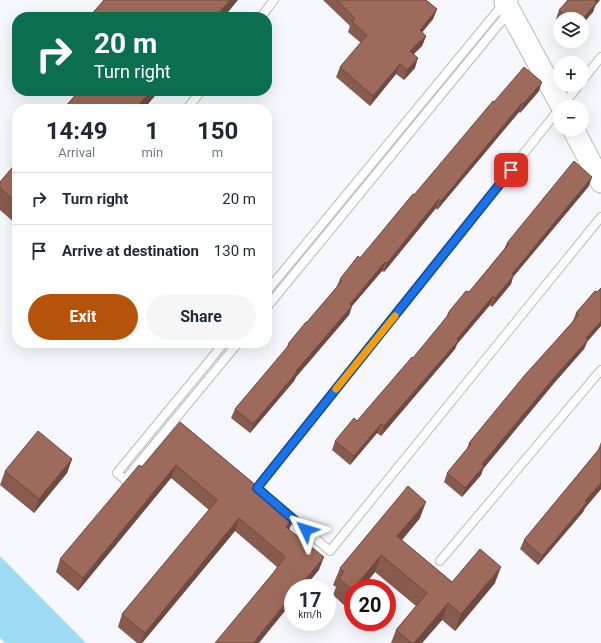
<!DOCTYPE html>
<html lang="en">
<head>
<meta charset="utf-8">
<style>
	:root { --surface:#fff; --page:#f6f6f7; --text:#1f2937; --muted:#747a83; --line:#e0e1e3; --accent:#b45309 }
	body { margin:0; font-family:Roboto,sans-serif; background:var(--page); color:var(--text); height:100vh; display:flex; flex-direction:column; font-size:15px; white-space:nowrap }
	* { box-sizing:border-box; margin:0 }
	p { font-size:13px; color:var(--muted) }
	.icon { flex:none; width:22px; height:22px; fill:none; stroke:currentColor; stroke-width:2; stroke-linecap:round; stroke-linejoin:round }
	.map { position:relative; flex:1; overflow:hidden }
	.details { position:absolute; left:12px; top:104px; width:260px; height:244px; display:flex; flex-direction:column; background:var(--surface); border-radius:16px; box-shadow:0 4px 16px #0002 }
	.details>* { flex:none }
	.banner { position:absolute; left:12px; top:12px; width:260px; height:84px; border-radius:16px; box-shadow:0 4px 16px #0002; background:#0b6e4f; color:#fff; overflow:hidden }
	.buttons { position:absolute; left:553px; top:12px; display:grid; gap:8px }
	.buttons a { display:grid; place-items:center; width:36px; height:36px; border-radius:50%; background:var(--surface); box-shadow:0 4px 16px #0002; font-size:20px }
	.speed { position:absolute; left:284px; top:579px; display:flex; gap:8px; font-size:20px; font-weight:700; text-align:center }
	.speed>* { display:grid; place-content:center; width:52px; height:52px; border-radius:50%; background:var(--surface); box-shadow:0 4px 16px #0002; line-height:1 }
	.speed small { font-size:10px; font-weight:400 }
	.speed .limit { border:6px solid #d22; background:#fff; color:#111 }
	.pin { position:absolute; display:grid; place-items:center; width:34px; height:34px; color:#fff; margin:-17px; border-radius:8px; box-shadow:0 2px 6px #0006 }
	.me { position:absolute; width:44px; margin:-22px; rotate:311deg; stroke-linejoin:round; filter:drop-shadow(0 0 3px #0008) }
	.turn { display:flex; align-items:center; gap:14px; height:84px; padding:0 16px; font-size:18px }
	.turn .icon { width:52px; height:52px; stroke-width:2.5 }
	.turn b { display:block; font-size:28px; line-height:34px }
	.eta { display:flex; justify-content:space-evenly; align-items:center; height:68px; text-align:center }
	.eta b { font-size:24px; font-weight:700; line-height:28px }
	.cta { display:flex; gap:8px; margin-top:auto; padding:8px 16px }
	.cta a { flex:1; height:46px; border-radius:24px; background:var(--accent); color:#fff; font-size:16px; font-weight:700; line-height:46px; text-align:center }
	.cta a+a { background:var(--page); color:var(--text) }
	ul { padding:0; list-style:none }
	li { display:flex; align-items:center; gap:12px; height:52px; padding:0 16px; border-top:1px solid var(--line) }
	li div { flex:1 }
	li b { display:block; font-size:15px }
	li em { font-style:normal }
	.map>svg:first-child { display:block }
	.water { fill:#9fdbf3 }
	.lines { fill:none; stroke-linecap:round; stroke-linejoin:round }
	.service-casing { stroke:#bbbbc1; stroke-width:10 }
	.tertiary-casing { stroke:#bbbbc1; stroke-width:23 }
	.service { stroke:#fff; stroke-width:8 }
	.tertiary { stroke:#fff; stroke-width:21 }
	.wall { fill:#875b4e }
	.shaded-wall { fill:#6e4a40 }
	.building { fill:#9d6a5b; stroke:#6e4a40 }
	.route-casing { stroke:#114b97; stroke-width:10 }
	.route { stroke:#1a73e8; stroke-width:7 }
	.slow { stroke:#f59e0b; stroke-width:7 }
</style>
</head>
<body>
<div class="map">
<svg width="601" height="643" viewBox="0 0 601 643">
	<rect width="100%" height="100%" fill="#f7f8fe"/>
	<!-- water -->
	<path class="water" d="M0 556 86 643H5L0 638Z"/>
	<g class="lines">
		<defs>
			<g id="service">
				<path d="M261 17 274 0"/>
				<path d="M582 81 601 57"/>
				<path d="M563 105 579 85"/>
				<path d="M187 109 201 91"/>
				<path d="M267 291 504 3"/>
				<path d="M267 307 509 12"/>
				<path d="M224 343 117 473 125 480 238 343"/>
				<path d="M264 494 257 488 560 108"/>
				<path d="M285 512 330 551 601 217"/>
				<path d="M440 561 601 370"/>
			</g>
			<g id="tertiary">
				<path d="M507 0 505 2 562 107"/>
				<path d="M573 129 601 182"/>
			</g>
		</defs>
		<!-- service casing -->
		<use href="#service" class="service-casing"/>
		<!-- tertiary casing -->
		<use href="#tertiary" class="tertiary-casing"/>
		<!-- service -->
		<use href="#service" class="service"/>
		<!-- tertiary -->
		<use href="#tertiary" class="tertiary"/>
	</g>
	<!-- wall -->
	<g class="wall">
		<path d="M323 0H426L437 9 433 19 422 32 426 36 422 46 414 54 415 68 404 80 396 74 370 106 336 77 340 67 361 43 348 32 350 26Z"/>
		<path d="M595 6 593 12 582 19H560V22L556 19 559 10Z"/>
		<path d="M539 91 520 113 519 112 437 210 436 208 384 272 382 271 352 306 349 315 296 377 294 381 250 433 231 418 235 409 286 350 288 344 307 322 336 288 340 279 360 258 494 102Z"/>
		<path d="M17 162V225L0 210V182Z"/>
		<path d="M589 186 513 277 511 284 492 307 490 305 457 344 455 349 381 436 377 433 350 465 332 450 335 441 357 421 413 358 446 318 448 313 469 292 504 249 507 243Z"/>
		<path d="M595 291 587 342 584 349 555 382 483 469 481 475 462 497 444 482 447 473 467 449 469 443 573 321 576 313Z"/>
		<path d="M180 422 294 517 289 530 319 570 274 572 277 567 235 531 142 643H137L118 627 122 614 209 510 171 478 78 591 56 572 60 559 142 467Z"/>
		<path d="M601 442V489L585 508 583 512 538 565 520 549 524 540 598 450Z"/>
		<path d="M72 459 67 473 34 513 0 485 5 471Z"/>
		<path d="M420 518 402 540 452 582 495 583 455 631 442 620 422 643H391L396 630 416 606 375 572 346 607 333 595 336 587 333 585 340 568Z"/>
	</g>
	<!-- shaded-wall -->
	<g class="shaded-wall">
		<path d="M230 0H238L224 17H215Z"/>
		<path d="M596 0H600L595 6 593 12 582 25V20Z"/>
		<path d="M437 9 433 19 416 40 420 30Z"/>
		<path d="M426 36 422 46 406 61 410 51Z"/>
		<path d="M418 58 415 68 404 80 407 70Z"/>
		<path d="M400 64 396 74 370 106 373 96Z"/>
		<path d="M542 82 539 91 520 113 523 104Z"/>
		<path d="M151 91H159L144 109H135Z"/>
		<path d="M522 103 519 112 437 210 441 201Z"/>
		<path d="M592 177 589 186 513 277 511 284 492 307 495 298 512 274Z"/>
		<path d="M439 199 436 208 384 272 387 263Z"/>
		<path d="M385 262 382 271 352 306 349 315 296 377 294 381 250 433 253 424 350 304Z"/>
		<path d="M493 296 490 305 457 344 455 349 381 436 384 426Z"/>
		<path d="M601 321V326L587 342 584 349 555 382 483 469 481 475 462 497 465 488 482 464 586 338Z"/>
		<path d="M381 424 377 433 350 465 354 456Z"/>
		<path d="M72 459 67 473 34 513 39 499Z"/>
		<path d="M176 465 171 478 78 591 83 578Z"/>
		<path d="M601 483V489L585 508 583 512 538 565 542 556 585 501Z"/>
		<path d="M426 502 420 518 391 553 397 536Z"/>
		<path d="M294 517 289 530 286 527Z"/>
		<path d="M239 518 235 531 142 643H141L145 633Z"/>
		<path d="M381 555 375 572 362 588H354Z"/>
		<path d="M324 557 319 570 304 588H298Z"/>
		<path d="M501 567 495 583 455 631 461 614Z"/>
		<path d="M353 589V598L346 607 352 590Z"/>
		<path d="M293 594V601L259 643H253Z"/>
		<path d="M448 603 442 620 422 643H414Z"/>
	</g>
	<!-- building -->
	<g class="building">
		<path d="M104 0H230L215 17H89Z"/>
		<path d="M337 0H426L437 9 420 30 426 36 410 51 418 58 407 70 400 64 373 96 340 67 367 35 352 22 355 18Z"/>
		<path d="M568 0H596L595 1 596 3 582 20V19H571L559 10Z"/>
		<path d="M524 67 542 82 523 104 522 103 441 201 439 199 387 263 385 262 350 304 352 306 296 371 297 372 253 424 235 409 289 345 288 344 306 322H307L342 281 340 279 358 256 360 258 413 194 414 195 493 101 494 102Z"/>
		<path d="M79 91H151L135 109H63Z"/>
		<path d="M574 161 592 177 512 274 514 275 495 298 493 296 457 339 459 340 384 426 381 424 354 456 335 441 354 418 357 421 412 357 413 358 449 314 448 313 466 291 469 292 509 244 507 243Z"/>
		<path d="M17 162V203L0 188V182Z"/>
		<path d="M601 288V321L586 338 588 340 558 373 482 464 484 466 465 488 447 473 471 444 469 443 524 376 579 315 576 313 595 291 597 292Z"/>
		<path d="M180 422 294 517 286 527 324 557 298 588H293V594L253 643H215L274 572 285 557 239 518 145 633 122 614 217 500 176 465 83 578 60 559 139 465 142 467Z"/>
		<path d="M38 431 72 459 39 499 5 471Z"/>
		<path d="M601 447V483L585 501 587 502 542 556 524 540Z"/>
		<path d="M408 486 426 502 397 536 452 582 480 549 501 567 461 614 448 603 414 643H412L396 630 427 593 381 555 354 588H353L352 590 339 578 344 572 340 568Z"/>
	</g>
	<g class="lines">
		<defs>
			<path id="route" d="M306 530 257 488 511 170"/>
		</defs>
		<!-- route casing -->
		<use href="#route" class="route-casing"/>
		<!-- route -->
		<use href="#route" class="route"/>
		<!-- slow -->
		<path class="slow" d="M336 389 395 316"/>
	</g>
</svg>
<div class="buttons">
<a><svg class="icon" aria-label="layers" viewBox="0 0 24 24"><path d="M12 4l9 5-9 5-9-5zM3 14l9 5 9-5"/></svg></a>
<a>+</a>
<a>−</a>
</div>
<div class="speed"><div>17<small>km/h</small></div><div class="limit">20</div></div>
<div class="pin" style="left:511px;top:170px;background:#d93025"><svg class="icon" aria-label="arrive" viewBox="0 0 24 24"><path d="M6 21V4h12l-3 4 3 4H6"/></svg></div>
<svg class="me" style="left:306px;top:530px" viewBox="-20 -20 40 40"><path d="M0-17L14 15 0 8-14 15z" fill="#1a73e8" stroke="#fff" stroke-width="4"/></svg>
<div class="banner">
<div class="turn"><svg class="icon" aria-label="right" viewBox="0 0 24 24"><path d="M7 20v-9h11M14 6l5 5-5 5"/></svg><div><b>20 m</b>Turn right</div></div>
</div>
<section class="details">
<div class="eta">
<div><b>14:49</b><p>Arrival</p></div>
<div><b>1</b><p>min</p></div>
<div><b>150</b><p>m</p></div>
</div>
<ul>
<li><svg class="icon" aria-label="right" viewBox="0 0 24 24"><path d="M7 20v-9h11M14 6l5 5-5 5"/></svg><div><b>Turn right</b></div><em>20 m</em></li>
<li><svg class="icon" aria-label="arrive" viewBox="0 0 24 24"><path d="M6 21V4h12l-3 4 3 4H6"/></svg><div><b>Arrive at destination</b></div><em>130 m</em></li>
</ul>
<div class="cta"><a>Exit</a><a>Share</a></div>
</section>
</div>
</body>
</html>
